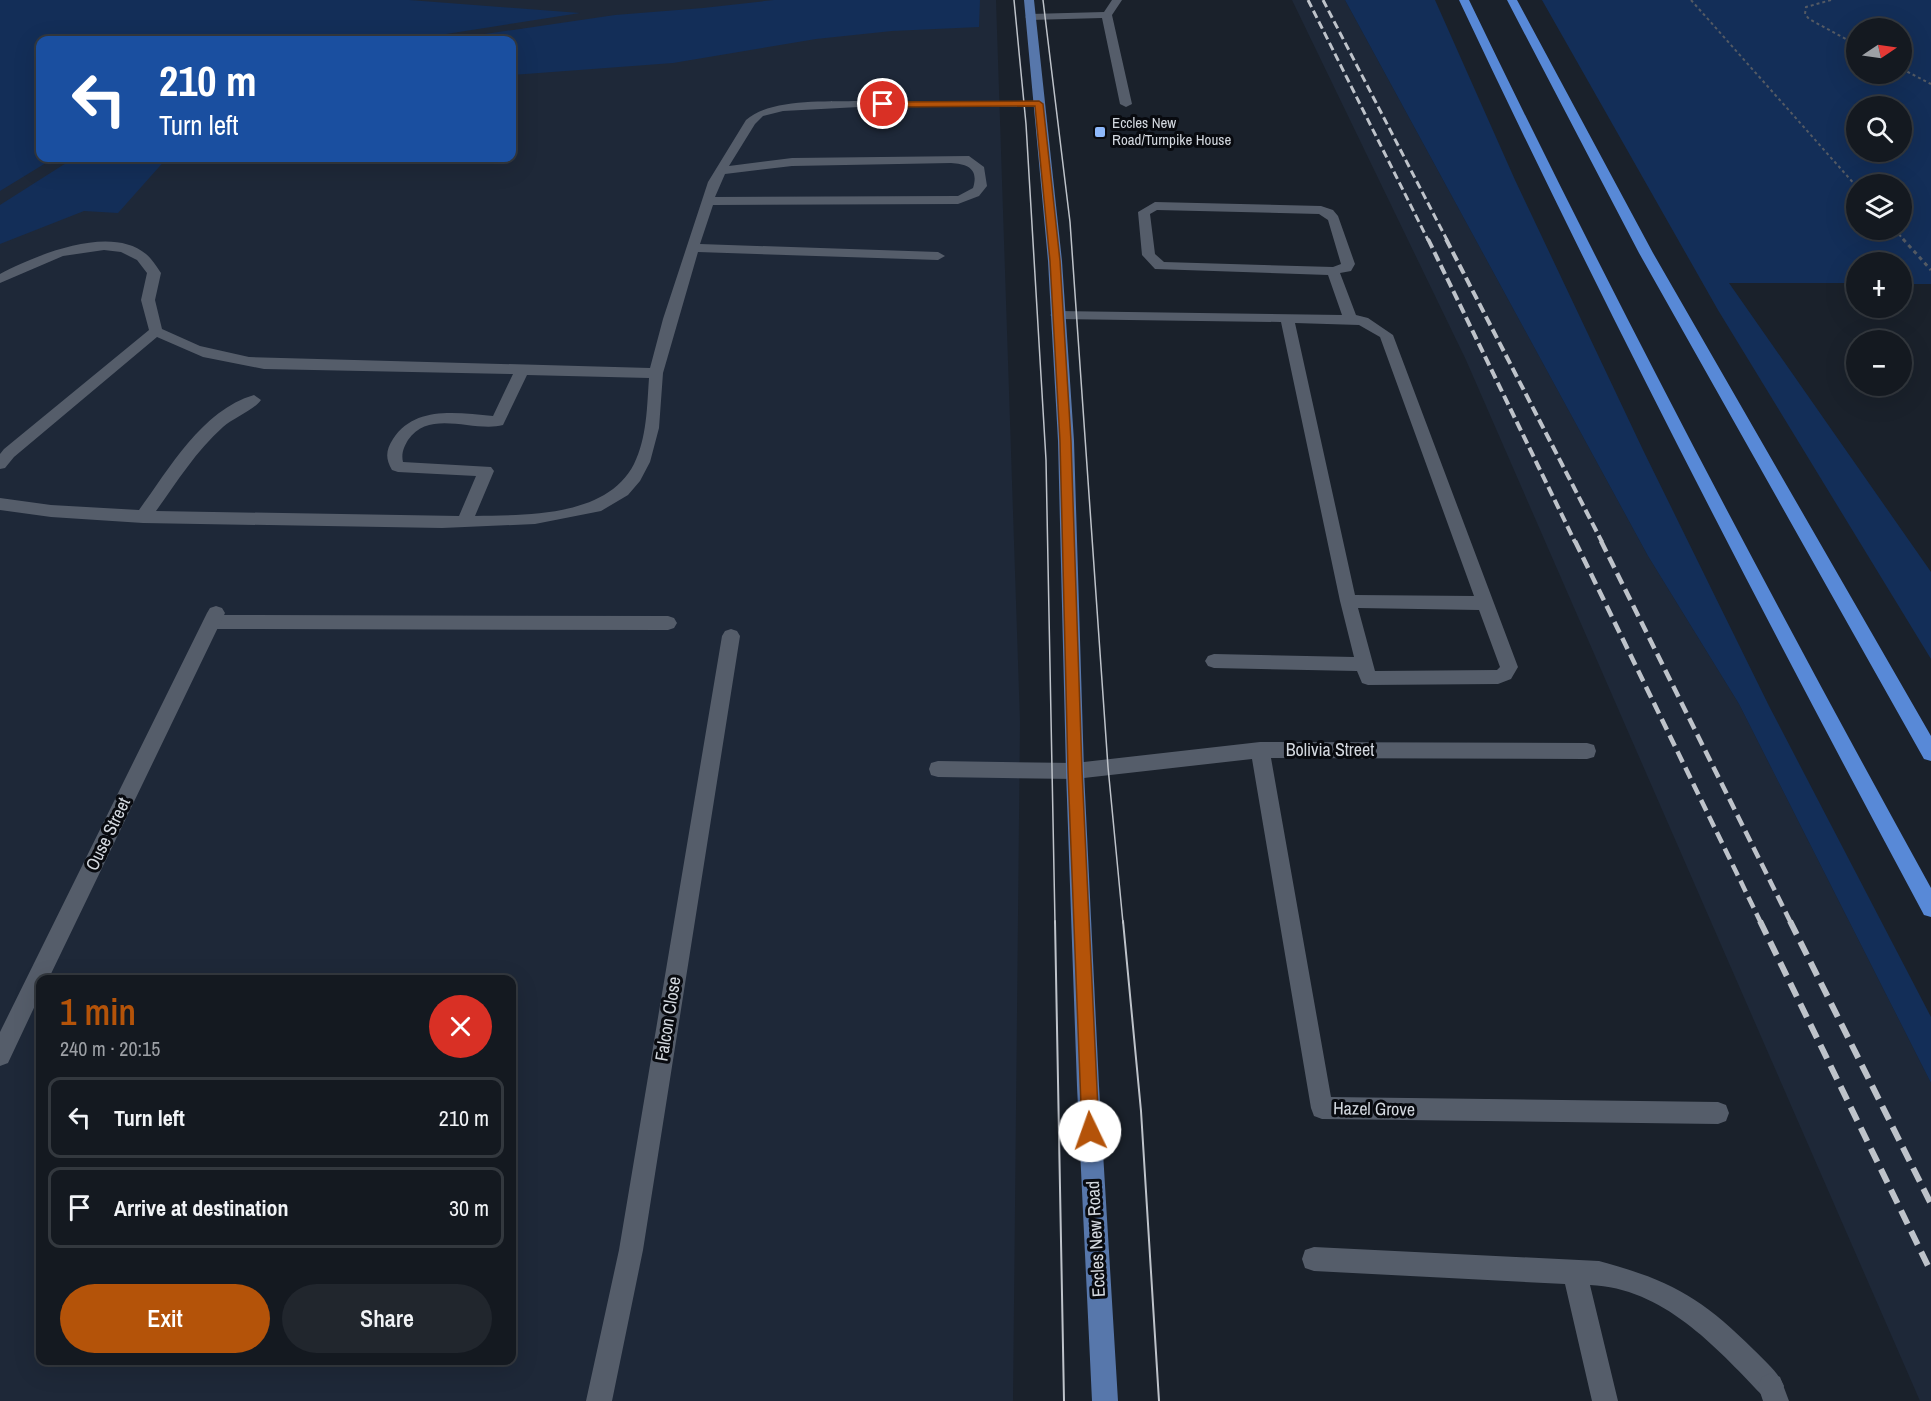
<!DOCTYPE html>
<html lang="en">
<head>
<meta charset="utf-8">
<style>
	:root { --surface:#141920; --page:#21262d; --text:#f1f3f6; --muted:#9da0a5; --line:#33383e; --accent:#b45309 }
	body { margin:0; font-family:"Archivo Narrow",sans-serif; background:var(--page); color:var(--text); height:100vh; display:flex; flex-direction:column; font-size:22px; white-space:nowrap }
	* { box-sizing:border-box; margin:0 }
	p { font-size:20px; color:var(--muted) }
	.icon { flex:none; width:33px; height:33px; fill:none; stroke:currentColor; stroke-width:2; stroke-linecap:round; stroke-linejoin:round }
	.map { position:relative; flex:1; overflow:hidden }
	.sheet { position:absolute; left:36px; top:975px; width:480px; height:390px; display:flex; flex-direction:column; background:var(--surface); border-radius:12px; box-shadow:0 6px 24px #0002,0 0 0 2px var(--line) }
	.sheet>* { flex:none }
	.banner { position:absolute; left:36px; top:36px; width:480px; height:126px; border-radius:12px; box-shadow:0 6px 24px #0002,0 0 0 2px var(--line); background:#1a4fa0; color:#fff; overflow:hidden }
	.needle { width:39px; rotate:77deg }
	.buttons { position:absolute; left:1846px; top:18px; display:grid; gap:12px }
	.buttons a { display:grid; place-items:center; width:66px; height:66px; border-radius:50%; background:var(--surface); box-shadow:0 6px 24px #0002,0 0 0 2px var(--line); font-size:30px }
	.pin { position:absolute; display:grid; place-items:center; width:51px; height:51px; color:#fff; margin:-26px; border:3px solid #fff; border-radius:50%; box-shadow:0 2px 6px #0007 }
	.me { position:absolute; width:66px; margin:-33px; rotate:357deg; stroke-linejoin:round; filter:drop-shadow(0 0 4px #0008) }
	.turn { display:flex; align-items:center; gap:21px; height:126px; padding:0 24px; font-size:27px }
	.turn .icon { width:78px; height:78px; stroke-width:2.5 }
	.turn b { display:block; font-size:42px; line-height:51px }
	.round { display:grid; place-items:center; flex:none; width:63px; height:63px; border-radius:32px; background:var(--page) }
	.headline { display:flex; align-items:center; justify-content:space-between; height:102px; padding:0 24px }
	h1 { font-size:36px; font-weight:600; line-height:45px; color:var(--accent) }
	.button { display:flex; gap:12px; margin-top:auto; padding:12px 24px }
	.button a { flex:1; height:69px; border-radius:36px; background:var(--accent); color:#fff; font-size:24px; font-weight:600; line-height:69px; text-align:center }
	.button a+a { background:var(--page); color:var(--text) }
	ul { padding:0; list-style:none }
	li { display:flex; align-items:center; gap:18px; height:81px; margin:0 12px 9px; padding:0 12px; border:3px solid var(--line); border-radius:12px }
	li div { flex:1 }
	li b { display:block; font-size:22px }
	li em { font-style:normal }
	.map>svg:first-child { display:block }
	.built { fill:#1e2838; fill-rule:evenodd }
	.green { fill:#132e58; fill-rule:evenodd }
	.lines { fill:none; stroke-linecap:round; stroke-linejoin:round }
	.path-far1 { stroke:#545a64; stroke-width:2; stroke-dasharray:3 3; stroke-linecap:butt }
	.path { stroke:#545a64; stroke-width:3; stroke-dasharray:4 4; stroke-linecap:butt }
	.lane { fill:#555d6a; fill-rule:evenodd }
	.street { fill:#555d6a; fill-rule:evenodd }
	.primary { fill:#5777ab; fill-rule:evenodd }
	.highway { fill:#5889d7; fill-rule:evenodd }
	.tram-far1 { stroke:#bec3ca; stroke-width:1.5 }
	.tram { stroke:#bec3ca; stroke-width:2 }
	.rail-far3 { stroke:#bec3ca; stroke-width:3; stroke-dasharray:8 4; stroke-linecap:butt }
	.rail-far2 { stroke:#bec3ca; stroke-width:4; stroke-dasharray:10 4.5; stroke-linecap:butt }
	.rail-far1 { stroke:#bec3ca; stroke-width:4.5; stroke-dasharray:12 6; stroke-linecap:butt }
	.rail { stroke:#bec3ca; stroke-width:6; stroke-dasharray:15 8; stroke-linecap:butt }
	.route { fill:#b45309; stroke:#753606; stroke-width:1.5 }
	.poi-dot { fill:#8eb9fc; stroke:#080a0f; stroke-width:2 }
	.labels { text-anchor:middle; stroke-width:6; stroke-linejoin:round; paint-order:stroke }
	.far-poi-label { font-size:15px; fill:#d3d8df; stroke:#080a0f; text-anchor:start }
	.street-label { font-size:18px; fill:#d3d8df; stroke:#080a0f }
</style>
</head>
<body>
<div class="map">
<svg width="1931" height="1401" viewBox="0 0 1931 1401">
	<rect width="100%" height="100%" fill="#1a212b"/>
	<!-- built -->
	<g class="built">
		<path d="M0 0H996L1020 722 1013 1401H0ZM40 40H512V158H40ZM40 980H512V1360H40Z"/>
		<path d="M1292 0H1345L1648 556 1739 704 1931 1083V1401H1920L1466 360Z"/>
	</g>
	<!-- green -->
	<g class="green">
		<path d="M0 0H409L580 13 408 40H40V158H54L0 191Z"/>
		<path d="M774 0H980L979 27 892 31 816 39 673 63 512 75V40H444L615 15 703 8Z"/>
		<path d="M1345 0H1435L1515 180 1643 450 1769 706 1931 1017V1083L1739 704 1648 556Z"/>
		<path d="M1542 0H1931V284H1902V262H1857V283H1729L1931 572V659L1718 310ZM1902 28V74H1857V28ZM1857 106H1902V152H1857ZM1902 184V230H1857V184Z"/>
		<path d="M74 158H167L118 213 84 211 0 244V205Z"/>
	</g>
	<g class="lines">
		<!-- path-far1 -->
		<g class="path-far1">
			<path d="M1691 0 1857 187"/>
			<path d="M1831 0 1806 7 1805 14 1809 19 1857 45"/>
			<path d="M1902 69 1931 84"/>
			<path d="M1895 230 1904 240"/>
		</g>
		<!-- path -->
		<path class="path" d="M1903 239 1931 270"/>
		<!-- lane -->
		<g class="lane">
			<path d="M1112 0H1122L1112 15 1132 104 1126 107 1120 104 1102 18 1030 20 1025 17 1030 14 1104 12Z"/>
			<path d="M859 101H1039L1045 104 1039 107H859L783 111 763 116 755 124 729 166 792 158 969 156 984 167 987 186 979 196 958 204 713 205 700 244 938 252 945 256 938 260 698 252 663 373 659 428 650 462 640 481 628 495 601 511 535 524 442 528 143 523 51 517 0 510V498L51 505 139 510C169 469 202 410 254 395L261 400C254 410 233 418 223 427 196 451 177 482 156 511L459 516 476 476 398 472 392 470C385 458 386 450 393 439 415 405 458 413 493 416L513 374 264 369 203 357 157 337 14 457 5 468 0 469V454L4 449 149 330 141 300 147 273 137 260 121 252 104 250 63 256 0 283V274C36 255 110 224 146 254 152 259 157 267 161 273L155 300 162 329 200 346 249 357 650 368 663 319 708 182 746 120C771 98 827 102 859 101ZM951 163C968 164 979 169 973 188L958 196 715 197 725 174 792 166ZM527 375 649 378C647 406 647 438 634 464 607 517 527 515 475 516L494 471 491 467 403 462C401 453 404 447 408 440 430 408 474 433 503 425Z"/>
			<path d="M1155 202 1321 206 1333 210 1338 216 1355 264 1351 271 1340 273 1356 315 1368 318 1393 335 1518 667 1511 679 1498 684 1368 685 1362 683 1357 671 1214 668 1208 666 1205 661 1208 656 1214 654 1354 657 1340 601 1281 322 1057 319 1050 315 1057 311 1342 315 1328 275 1155 269 1142 255 1138 212ZM1157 210 1319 214 1328 220 1341 264 1333 267 1164 262 1155 254 1150 214ZM1295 323 1359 325 1380 337 1474 596 1355 595ZM1358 608 1479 610 1500 667 1497 670 1375 671Z"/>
			<path d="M212 615 668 616 674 618 677 623 674 628 668 630 212 629 206 627 203 622 206 617Z"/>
			<path d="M938 761 1075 763 1082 765 1084 771 1082 777 1075 779 938 777 931 775 929 769 931 763Z"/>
			<path d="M1314 1247 1599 1261C1670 1280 1702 1298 1754 1350 1765 1361 1778 1372 1784 1386L1780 1395 1771 1399 1762 1395C1715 1346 1663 1288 1590 1285L1618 1401H1592L1565 1284 1314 1271 1305 1268 1302 1259 1305 1250Z"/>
		</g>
		<!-- street -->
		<g class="street">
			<path d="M216 606 222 608 225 613 48 980H40V995L8 1063 0 1066V1032L207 613 210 608Z"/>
			<path d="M731 629 737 631 740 636 643 1250 612 1401H586L619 1250 722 636 725 631Z"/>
			<path d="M1260 742 1587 743 1594 745 1596 751 1594 757 1587 759 1271 758 1331 1097 1718 1102 1726 1105 1729 1113 1726 1121 1718 1124 1322 1119 1314 1116 1311 1108 1252 759 1075 779 1068 777 1066 771 1068 765 1075 763Z"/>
			<path d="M1771 1373 1780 1377 1789 1401H1763L1758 1386 1762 1377Z"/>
		</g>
		<!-- primary -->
		<path class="primary" d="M1024 0H1034L1062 261 1074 441 1084 771 1099 1086 1118 1401H1092L1077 1086 1066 771 1058 441 1048 261Z"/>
		<!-- highway -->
		<g class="highway">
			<path d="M1459 0H1469C1614 301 1770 596 1931 888V917L1924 915C1762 613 1605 310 1459 0Z"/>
			<path d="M1507 0H1517L1653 253 1931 736V761L1924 759 1639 253Z"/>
		</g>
		<!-- tram-far1 -->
		<g class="tram-far1">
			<path d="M1014 0 1026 124 1046 460 1055 923"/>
			<path d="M1043 0 1070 222 1108 767 1123 923"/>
		</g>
		<!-- tram -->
		<g class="tram">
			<path d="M1055 921 1064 1401"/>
			<path d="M1123 921 1141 1111 1159 1401"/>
		</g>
		<!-- rail-far3 -->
		<g class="rail-far3">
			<path d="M1308 0 1428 240"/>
			<path d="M1323 0 1447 240"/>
		</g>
		<!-- rail-far2 -->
		<g class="rail-far2">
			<path d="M1428 239 1575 542"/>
			<path d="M1446 239 1602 542"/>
		</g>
		<!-- rail-far1 -->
		<g class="rail-far1">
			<path d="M1575 541 1761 923"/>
			<path d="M1601 541 1791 923"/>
		</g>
		<!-- rail -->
		<g class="rail">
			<path d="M1760 921 1931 1272"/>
			<path d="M1790 921 1931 1204"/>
		</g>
	</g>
	<!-- route -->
	<path class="route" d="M1039 101 1043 104 1060 261 1071 441 1082 771 1099 1131 1097 1137 1090 1140 1084 1137 1082 1131 1068 771 1060 441 1050 261 1035 106 883 107 879 104 883 102Z"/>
	<!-- markers -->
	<rect class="poi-dot" x="1094" y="126" width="12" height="12" rx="3"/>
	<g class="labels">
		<!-- far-poi labels -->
		<g class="far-poi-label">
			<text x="1112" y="128">Eccles New<tspan x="1112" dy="17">Road/Turnpike House</tspan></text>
		</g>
		<!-- street labels -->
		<g class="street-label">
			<text x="1330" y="756">Bolivia Street</text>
			<text transform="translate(108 834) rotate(-64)" y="6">Ouse Street</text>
			<text transform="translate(668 1019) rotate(-81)" y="6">Falcon Close</text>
			<text transform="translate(1374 1109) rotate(1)" y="6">Hazel Grove</text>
			<text transform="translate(1096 1239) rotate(-93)" y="6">Eccles New Road</text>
		</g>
	</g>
</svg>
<div class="buttons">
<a><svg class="needle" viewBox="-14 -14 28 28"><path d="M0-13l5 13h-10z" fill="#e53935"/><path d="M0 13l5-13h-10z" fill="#9da0a5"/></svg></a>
<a><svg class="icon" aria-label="search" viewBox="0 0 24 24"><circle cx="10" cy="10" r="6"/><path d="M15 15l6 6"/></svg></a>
<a><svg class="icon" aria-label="layers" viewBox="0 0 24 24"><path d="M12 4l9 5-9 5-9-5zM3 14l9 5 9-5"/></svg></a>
<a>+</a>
<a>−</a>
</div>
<div class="pin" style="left:883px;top:104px;background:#d93025"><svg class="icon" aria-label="arrive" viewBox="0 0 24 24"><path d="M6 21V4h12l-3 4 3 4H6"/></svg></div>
<svg class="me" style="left:1090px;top:1131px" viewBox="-20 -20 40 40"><circle r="19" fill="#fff"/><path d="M0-13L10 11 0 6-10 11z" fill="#b45309"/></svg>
<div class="banner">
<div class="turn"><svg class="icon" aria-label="left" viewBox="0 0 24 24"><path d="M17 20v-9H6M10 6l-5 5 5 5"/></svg><div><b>210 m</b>Turn left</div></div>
</div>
<section class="sheet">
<div class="headline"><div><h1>1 min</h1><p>240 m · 20:15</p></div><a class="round" style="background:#d93025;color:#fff"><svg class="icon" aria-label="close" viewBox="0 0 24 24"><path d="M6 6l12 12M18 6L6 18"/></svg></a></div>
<ul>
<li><svg class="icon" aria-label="left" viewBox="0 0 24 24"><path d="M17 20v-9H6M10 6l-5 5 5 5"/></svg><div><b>Turn left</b></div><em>210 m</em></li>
<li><svg class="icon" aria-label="arrive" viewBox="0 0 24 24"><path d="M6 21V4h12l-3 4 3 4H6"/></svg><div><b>Arrive at destination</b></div><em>30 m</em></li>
</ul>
<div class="button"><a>Exit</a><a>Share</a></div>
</section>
</div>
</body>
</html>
